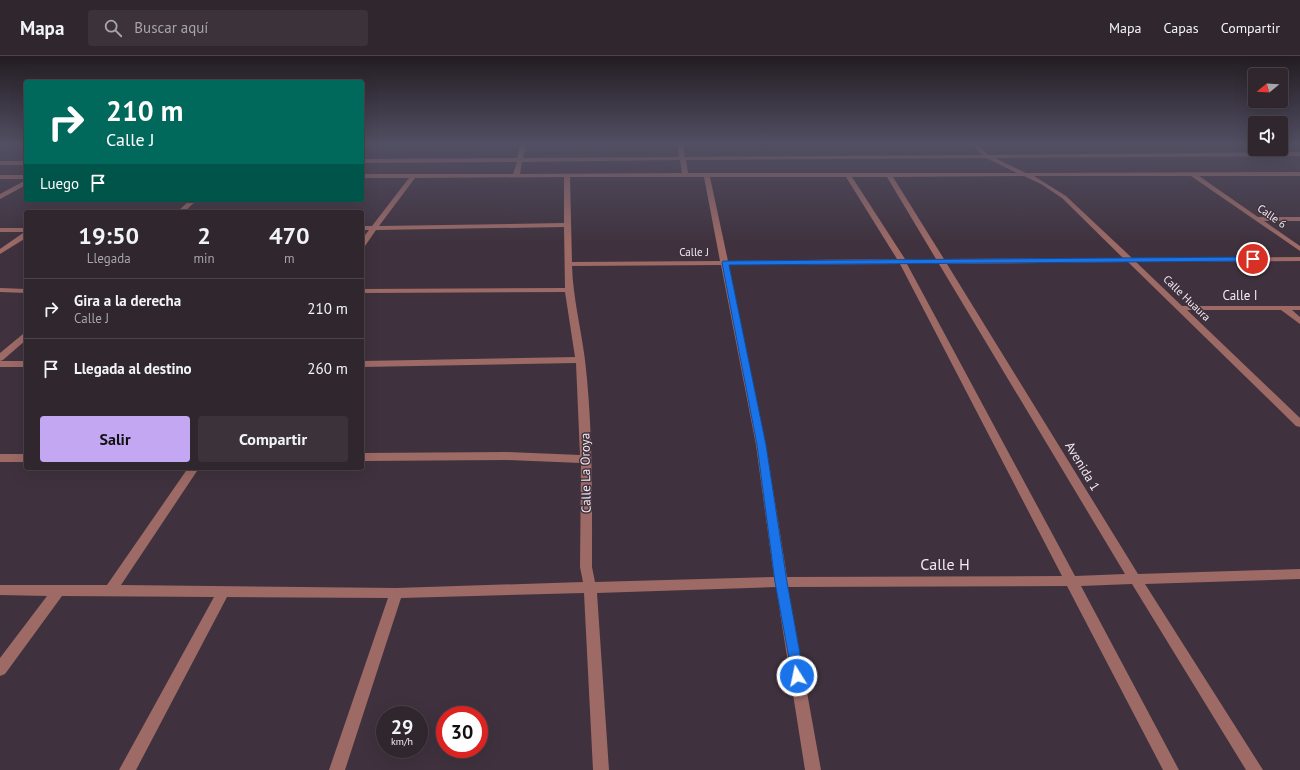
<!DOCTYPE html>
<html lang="es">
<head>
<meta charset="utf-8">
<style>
	:root { --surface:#2f262e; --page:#3b323a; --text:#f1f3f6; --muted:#a7a5aa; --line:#4a434a; --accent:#c3a7f2 }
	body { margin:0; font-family:"PT Sans",sans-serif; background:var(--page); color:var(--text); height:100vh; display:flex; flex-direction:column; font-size:15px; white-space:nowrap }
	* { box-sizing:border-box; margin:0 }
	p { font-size:13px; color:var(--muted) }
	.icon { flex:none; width:22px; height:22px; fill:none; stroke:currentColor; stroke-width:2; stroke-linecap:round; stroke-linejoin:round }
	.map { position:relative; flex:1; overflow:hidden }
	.side { position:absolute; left:24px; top:154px; width:340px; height:260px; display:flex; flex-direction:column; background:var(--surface); border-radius:4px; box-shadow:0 4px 16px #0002,0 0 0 1px var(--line) }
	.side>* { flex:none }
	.top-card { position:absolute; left:24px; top:24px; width:340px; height:122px; border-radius:4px; box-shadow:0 4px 16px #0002,0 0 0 1px var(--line); background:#00695c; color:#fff; overflow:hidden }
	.needle { width:26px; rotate:252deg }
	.buttons { position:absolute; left:1248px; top:12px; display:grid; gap:8px }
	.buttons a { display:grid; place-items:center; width:40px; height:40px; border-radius:4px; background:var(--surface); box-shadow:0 4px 16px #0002,0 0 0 1px var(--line); font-size:20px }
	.speed { position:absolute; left:376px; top:650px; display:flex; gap:8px; font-size:20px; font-weight:700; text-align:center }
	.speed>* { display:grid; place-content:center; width:52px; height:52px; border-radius:50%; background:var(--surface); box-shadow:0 4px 16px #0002,0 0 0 1px var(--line); line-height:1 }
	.speed small { font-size:10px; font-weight:400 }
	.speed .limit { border:6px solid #d22; background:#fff; color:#111 }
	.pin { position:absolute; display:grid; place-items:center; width:34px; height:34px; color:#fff; margin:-17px; border:2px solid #fff; border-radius:50%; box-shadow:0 1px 4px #0007 }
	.me { position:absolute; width:44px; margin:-22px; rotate:350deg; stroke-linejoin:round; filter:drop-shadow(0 0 3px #0008) }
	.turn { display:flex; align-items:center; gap:14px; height:84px; padding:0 16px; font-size:18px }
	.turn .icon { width:52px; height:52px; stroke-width:2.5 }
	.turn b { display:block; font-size:28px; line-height:34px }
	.then { display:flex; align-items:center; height:38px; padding:0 16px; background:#0003; gap:8px; font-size:15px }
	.eta { display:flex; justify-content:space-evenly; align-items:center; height:68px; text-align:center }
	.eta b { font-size:24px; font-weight:700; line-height:28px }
	.primary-button { display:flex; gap:8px; margin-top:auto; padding:8px 16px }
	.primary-button a { flex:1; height:46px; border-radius:4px; background:var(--accent); color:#111; font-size:16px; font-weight:700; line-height:46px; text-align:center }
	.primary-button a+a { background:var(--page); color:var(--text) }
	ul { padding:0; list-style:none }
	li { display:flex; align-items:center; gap:12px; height:60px; padding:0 16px; border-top:1px solid var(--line) }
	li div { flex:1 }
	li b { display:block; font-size:15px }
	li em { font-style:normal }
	header { display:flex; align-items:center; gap:24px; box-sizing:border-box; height:56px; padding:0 20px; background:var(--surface); border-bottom:1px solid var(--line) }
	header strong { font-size:19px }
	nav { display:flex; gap:22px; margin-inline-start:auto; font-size:14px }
	.search { width:280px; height:36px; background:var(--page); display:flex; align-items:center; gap:10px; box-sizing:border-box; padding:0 14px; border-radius:4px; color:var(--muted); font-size:15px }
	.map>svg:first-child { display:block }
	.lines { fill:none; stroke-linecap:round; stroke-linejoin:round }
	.minor { fill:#9d6a66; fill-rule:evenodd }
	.route { fill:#1a73e8; stroke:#114b97 }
	.labels { text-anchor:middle; stroke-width:3; stroke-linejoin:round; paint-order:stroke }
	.far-street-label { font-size:11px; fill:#f2e9f1; stroke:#3f323e }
	.street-label { font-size:13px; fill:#f2e9f1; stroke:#3f323e }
	.near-street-label { font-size:16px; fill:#f2e9f1; stroke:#3f323e }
</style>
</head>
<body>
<header>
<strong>Mapa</strong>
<div class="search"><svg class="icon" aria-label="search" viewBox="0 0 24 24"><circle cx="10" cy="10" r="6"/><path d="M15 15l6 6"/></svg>Buscar aquí</div>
<nav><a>Mapa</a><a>Capas</a><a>Compartir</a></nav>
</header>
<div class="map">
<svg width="1300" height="714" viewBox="0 0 1300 714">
	<rect width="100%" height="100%" fill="#3f323e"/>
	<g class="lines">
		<!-- minor -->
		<g class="minor">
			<path d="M521 87H527L523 102 679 101 677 87H683L685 101 982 99 971 87H977L988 99 1300 96V100L995 102 1026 117 1300 116V120H1199L1258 161H1300V165H1264L1300 190V195L1191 120H1034L1066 140 1132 202 1300 201V205L1136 206 1182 250H1300V254H1292L1300 261V268L1281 254H1187L1300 362V371L1296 370 1128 206 947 208 1138 518 1300 513V523L1145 528 1263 714H1246L1132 528 1081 530 1179 714H1163L1067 530 788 531 821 714H805L776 531 597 537 609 714H593L584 537 401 542 345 714H329L388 542 227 541 136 714H119L214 541 62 540 5 618 0 620V602L47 540 0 539V529H107L188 412H199L121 529 396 532 583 526 580 511 581 407 506 404 362 405V397L506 396 580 399 576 307 362 311V305L575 301 565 236 362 237V233L565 232 564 171 376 174 365 190H362V183L369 174H362V170H372L409 122H362V118H513L517 106 362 107V103L517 102ZM986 102 1017 117H688L686 104ZM680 104 682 117 520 118 522 106ZM1024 120 1041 128 1062 142 1123 202 944 203 893 121ZM564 121V167L379 170 415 122ZM570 121H704L720 205 572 206ZM710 121H846L897 203 728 205ZM852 121H887L936 203H905ZM900 208 1062 520 787 521 766 389 729 209ZM907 208H939L1125 518 1075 520ZM721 209 756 389 774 521 595 526 592 511C592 442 593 372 585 304 581 272 573 242 572 210Z"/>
			<rect x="0" y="105" width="26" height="4"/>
			<rect x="0" y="119" width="26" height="4"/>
			<path d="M26 124V129L0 143V138Z"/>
			<path d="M190 144H197L184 156H177Z"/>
			<rect x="0" y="172" width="26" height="4"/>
			<path d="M23 177H26V182L0 198V193Z"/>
			<path d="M0 232 26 233V237L0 236Z"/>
			<path d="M26 277V284L3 304 0 305V297L23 278Z"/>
			<rect x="0" y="305" width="26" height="6"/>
			<rect x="0" y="398" width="26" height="8"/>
		</g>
	</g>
	<!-- sky -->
	<linearGradient id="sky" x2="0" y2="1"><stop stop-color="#231c22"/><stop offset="0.47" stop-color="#524f63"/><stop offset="1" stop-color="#524f63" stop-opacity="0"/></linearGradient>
	<rect width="1300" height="187" fill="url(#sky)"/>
	<!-- route -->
	<path class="route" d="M1253 201 1256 202V205L729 209 766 389 787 526 804 620 802 624 797 626 793 624 775 526 757 389 722 207 723 205Z"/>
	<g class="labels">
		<!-- far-street labels -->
		<g class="far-street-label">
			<text transform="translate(1272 160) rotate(35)" y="4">Calle 6</text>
			<text x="694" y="200">Calle J</text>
			<text transform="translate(1187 242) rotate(44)" y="4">Calle Huaura</text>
		</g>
		<!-- street labels -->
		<g class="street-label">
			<text x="1240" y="244">Calle I</text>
			<text transform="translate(1083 410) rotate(59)" y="5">Avenida 1</text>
			<text transform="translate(585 417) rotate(-91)" y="5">Calle La Oroya</text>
		</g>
		<!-- near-street labels -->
		<g class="near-street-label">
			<text x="945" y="514">Calle H</text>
		</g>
	</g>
</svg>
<div class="buttons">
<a><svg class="needle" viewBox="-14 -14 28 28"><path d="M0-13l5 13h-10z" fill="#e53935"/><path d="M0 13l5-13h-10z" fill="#a7a5aa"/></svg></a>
<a><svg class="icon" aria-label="sound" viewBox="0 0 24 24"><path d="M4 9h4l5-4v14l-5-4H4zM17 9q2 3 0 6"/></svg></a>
</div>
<div class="speed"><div>29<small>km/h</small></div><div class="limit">30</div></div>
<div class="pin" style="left:1253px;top:203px;background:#d93025"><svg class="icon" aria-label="arrive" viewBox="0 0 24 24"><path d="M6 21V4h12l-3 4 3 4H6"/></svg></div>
<svg class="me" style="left:797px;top:620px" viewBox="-20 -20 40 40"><circle r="17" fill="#1a73e8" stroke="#fff" stroke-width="3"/><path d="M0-11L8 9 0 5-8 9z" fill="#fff"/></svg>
<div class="top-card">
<div class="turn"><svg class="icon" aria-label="right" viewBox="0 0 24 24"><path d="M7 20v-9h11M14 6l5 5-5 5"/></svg><div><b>210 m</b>Calle J</div></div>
<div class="then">Luego<svg class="icon" aria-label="arrive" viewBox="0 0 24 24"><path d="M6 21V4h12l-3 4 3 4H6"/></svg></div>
</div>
<section class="side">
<div class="eta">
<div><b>19:50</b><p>Llegada</p></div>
<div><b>2</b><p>min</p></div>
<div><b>470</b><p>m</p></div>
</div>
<ul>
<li><svg class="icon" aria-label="right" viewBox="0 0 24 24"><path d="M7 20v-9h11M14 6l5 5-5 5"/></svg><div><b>Gira a la derecha</b><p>Calle J</p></div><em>210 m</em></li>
<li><svg class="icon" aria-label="arrive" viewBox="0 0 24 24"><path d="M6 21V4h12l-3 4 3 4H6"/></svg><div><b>Llegada al destino</b></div><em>260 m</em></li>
</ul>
<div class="primary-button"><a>Salir</a><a>Compartir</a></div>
</section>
</div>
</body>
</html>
